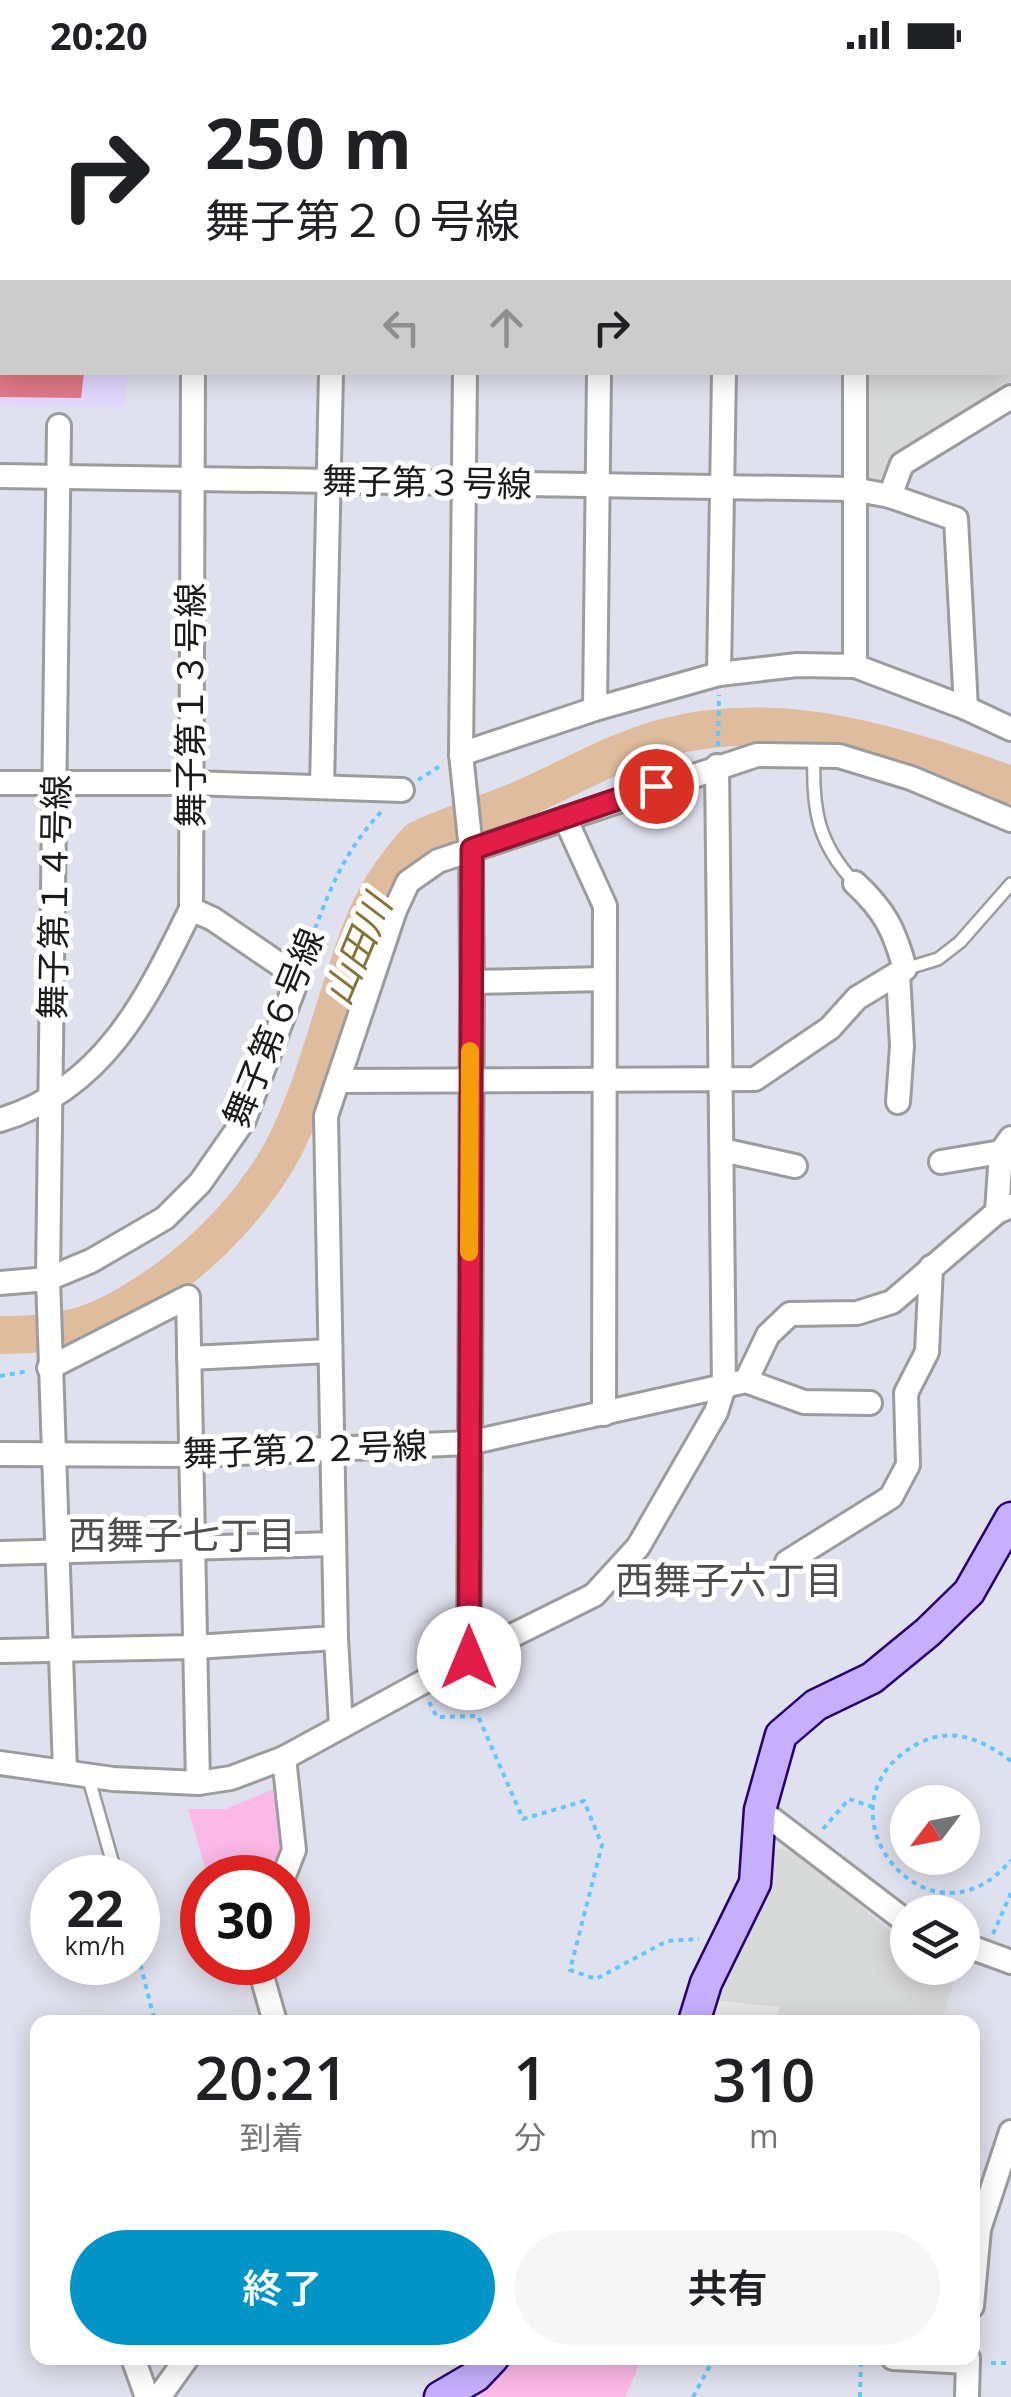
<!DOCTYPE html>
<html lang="ja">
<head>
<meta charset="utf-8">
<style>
	:root { --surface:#fff; --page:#f6f6f6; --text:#202124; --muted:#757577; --accent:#0095c6 }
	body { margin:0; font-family:"Open Sans","Noto Sans JP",sans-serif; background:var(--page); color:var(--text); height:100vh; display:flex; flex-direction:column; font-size:38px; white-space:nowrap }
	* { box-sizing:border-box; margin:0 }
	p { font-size:32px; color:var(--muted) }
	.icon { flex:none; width:55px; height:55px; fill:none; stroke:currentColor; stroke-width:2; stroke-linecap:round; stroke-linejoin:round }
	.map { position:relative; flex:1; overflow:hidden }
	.sheet { position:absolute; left:30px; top:1945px; width:950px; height:350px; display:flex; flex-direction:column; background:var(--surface); border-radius:20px; box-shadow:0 5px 25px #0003 }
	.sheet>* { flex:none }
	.banner { position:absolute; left:0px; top:0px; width:1012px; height:305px; box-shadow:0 5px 25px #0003; background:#fff; color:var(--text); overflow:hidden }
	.needle { width:65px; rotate:238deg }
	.controls { position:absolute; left:890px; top:1715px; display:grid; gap:20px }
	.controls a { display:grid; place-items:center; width:90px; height:90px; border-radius:50%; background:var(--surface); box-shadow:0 5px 25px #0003; font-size:50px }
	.speed { position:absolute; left:30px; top:1785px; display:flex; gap:20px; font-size:50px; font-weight:700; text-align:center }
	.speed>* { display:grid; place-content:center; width:130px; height:130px; border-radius:50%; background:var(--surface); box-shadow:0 5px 25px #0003; line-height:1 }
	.speed small { font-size:25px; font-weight:400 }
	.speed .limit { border:15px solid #d22; background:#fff; color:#111 }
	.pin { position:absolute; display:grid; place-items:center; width:85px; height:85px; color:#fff; margin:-42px; border:5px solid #fff; border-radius:50%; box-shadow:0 2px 10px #0007 }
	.me { position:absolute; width:110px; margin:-55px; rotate:0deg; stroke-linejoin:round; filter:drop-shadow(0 0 8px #0008) }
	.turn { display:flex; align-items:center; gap:35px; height:210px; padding:0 40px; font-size:45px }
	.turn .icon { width:130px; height:130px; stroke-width:2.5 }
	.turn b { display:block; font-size:70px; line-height:85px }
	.lanes { display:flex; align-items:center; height:95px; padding:0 40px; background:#0003; justify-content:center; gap:50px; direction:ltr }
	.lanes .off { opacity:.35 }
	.eta { display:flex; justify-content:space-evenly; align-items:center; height:170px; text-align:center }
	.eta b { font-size:60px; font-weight:600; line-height:70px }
	.cta { display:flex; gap:20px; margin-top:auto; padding:20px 40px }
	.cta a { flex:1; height:115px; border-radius:60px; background:var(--accent); color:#fff; font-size:40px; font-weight:600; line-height:115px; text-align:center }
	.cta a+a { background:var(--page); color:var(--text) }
	.status { display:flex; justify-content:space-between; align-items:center; height:70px; padding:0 50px; background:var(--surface); direction:ltr }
	.status svg { height:28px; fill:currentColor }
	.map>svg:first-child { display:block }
	.residential { fill:#d8d9d9 }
	.education { fill:#e1d7ff }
	.park { fill:#fcb8e6 }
	.pitch { fill:#e27887 }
	.parking { fill:#e7e7e7 }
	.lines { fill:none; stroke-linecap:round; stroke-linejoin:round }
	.river { stroke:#debc9d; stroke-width:38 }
	.service-casing { stroke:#9c9c9c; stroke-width:16 }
	.minor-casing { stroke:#9c9c9c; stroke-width:28 }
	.secondary-casing { stroke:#290074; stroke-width:35 }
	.path { stroke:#5fc7ff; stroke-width:4; stroke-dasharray:5 5; stroke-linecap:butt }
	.service { stroke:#fff; stroke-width:11 }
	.minor { stroke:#fff; stroke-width:22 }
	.secondary { stroke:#c6affd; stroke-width:30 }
	.route-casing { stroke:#92132f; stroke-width:25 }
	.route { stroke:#e11d48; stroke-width:18 }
	.slow { stroke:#f59e0b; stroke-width:18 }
	.labels { text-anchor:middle; stroke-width:10; stroke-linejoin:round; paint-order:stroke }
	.street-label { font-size:35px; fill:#1b1b1b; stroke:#fff }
	.water-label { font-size:38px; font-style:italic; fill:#887337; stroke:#fff }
	.neighbourhood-label { font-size:38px; fill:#4e4e4e; stroke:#fff }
</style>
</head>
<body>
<div class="status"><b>20:20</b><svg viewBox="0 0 49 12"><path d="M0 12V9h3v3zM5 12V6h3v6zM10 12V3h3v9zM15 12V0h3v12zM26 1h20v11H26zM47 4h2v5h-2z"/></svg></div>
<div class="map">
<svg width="1011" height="2327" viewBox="0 0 1011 2327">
	<rect width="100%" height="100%" fill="#e0e1ee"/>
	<!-- residential -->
	<g class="residential">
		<path d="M1011 50V311L888 391 889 405 877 414 870 411 864 399 865 303 1010 302Z"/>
		<path d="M777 1778 800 1784 891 1862 907 1869 908 1898H958L942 1952H704L767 1790Z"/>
	</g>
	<!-- education -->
	<path class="education" d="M0 0H129L2 2V302L127 303 126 337 0 336Z"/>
	<!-- park -->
	<g class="park">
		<path d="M273 1719C278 1750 288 1781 267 1807H208L188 1739H226Z"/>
		<path d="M508 2288H642L625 2327H481L475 2320 494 2306Z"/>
	</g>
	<!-- pitch -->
	<path class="pitch" d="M0 90 2 302 84 303 81 328 0 327Z"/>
	<!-- parking -->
	<path class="parking" d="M714 1930 779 1937 777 1952H711Z"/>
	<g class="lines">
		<!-- river -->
		<path class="river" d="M0 1265C73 1265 103 1254 163 1212 209 1179 253 1133 281 1083 306 1037 321 982 337 932 359 865 368 824 418 770 450 754 484 745 517 731 565 711 612 682 663 668 782 636 899 676 1011 715"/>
		<defs>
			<g id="service">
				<path d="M814 685C812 738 817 773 855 813"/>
				<path d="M905 899 938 889 960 872 1011 814"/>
				<path d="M88 1706 117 1808"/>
			</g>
			<g id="minor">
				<path d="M144 0V2"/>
				<path d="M916 0 932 2"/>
				<path d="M470 2V0"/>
				<path d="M883 2 884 0"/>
				<path d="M1010 15H1011"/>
				<path d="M465 302 461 684 471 779 472 912 469 1587"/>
				<path d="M59 356 48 1209 65 1701"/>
				<path d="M0 406 853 419 890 426 956 449 966 638"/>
				<path d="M890 426 902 394 1011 327"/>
				<path d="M855 596V302"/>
				<path d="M719 604 724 302"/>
				<path d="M595 639 599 302"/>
				<path d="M461 684 595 639 719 604 797 595 855 596 966 638 1011 659"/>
				<path d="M0 713H192L402 720"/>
				<path d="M322 717 331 302"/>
				<path d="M565 748 605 836 604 1344"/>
				<path d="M472 912 604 909"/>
				<path d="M338 1011 755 1009 830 958 857 928 905 899C894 859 885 841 855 813"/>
				<path d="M898 1032 902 976 898 904"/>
				<path d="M0 1050C104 1019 147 929 191 839"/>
				<path d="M722 1080 795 1096"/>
				<path d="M941 1092 1001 1082"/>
				<path d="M997 1142 1001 1082 1011 1068"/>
				<path d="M0 1213 48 1209 91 1191 165 1148 200 1113 244 1050 298 907 213 849 191 839 193 302"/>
				<path d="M189 1288 330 1281"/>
				<path d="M49 1298 188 1227 198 1713"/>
				<path d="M746 1311 804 1332 870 1333"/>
				<path d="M0 1384 191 1385 469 1373 746 1311 768 1265 790 1244 857 1243 892 1232 997 1142 1011 1136"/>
				<path d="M0 1483 334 1474"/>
				<path d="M787 1492 891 1427 908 1395 906 1323 927 1282 931 1197"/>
				<path d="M0 1581 195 1577 336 1568"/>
				<path d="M341 1656 336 1568 326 1046 395 840 408 812 438 791 757 685 839 686 911 708 1011 750"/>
				<path d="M0 1693 113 1709 198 1713 231 1708 284 1688 469 1587 594 1525 638 1477 716 1342 724 1317 717 696"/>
				<path d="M760 1740 908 1853"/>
				<path d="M283 1808 294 1780 284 1688"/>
				<path d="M962 1874 1011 1892"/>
				<path d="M258 1892 275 1952"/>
				<path d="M972 2236 979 2159 1011 2062"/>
				<path d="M133 2288 147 2327"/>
				<path d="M893 2288 968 2292"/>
				<path d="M159 2327 187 2288"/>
				<path d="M967 2327 968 2288"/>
			</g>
			<g id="secondary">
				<path d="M694 1952 706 1913 755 1813 760 1740 781 1665 816 1635 872 1608 928 1562 969 1522 1011 1448"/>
				<path d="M440 2327 476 2306 493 2288"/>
			</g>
		</defs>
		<!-- service casing -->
		<use href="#service" class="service-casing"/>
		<!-- minor casing -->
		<use href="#minor" class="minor-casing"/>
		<!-- secondary casing -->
		<use href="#secondary" class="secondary-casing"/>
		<!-- path -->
		<g class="path">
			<path d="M1010 245H1011"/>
			<path d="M718 676 719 625"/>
			<path d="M418 710 440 696"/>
			<path d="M305 887C324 833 341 784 381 742"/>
			<path d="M0 1306 29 1301"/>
			<path d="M429 1632 437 1647 478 1646 523 1749 584 1731 602 1775 570 1900 596 1909 667 1871 699 1869"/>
			<path d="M1011 1691C983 1670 953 1656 919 1673 805 1733 927 1891 1011 1790"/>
			<path d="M823 1759 849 1729 873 1737"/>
			<path d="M993 1864 1011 1823"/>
			<path d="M138 1885 155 1952"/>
			<path d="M820 1952H858"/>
			<path d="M991 2293H1011"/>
			<path d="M693 2327 714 2288"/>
			<path d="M860 2327 861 2288"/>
		</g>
		<!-- service -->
		<use href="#service" class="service"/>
		<!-- minor -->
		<use href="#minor" class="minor"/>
		<!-- secondary -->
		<use href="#secondary" class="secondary"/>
	</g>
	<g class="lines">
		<defs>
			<path id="route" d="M469 1588 472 779 656 716"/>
		</defs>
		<!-- route casing -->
		<use href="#route" class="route-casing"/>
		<!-- route -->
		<use href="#route" class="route"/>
		<!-- slow -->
		<path class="slow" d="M469 1182 470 981"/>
	</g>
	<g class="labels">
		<!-- street labels -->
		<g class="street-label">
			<text transform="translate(427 413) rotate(1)" y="12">舞子第３号線</text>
			<text transform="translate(191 635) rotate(-90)" y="12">舞子第１３号線</text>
			<text transform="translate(55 827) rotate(-89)" y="12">舞子第１４号線</text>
			<text transform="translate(274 958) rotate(-68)" y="12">舞子第６号線</text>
			<text transform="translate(305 1380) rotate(-2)" y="12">舞子第２２号線</text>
		</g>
		<!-- water labels -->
		<g class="water-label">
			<text transform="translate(358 880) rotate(-67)" y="13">山田川</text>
		</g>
		<!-- neighbourhood labels -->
		<g class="neighbourhood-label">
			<text x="182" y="1479">西舞子七丁目</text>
			<text x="729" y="1524">西舞子六丁目</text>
		</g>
	</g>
</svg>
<div class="controls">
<a><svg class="needle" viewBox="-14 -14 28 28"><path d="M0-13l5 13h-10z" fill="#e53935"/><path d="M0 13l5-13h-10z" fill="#757577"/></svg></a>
<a><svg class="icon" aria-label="layers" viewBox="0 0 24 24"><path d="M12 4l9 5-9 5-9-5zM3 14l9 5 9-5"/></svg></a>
</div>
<div class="speed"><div>22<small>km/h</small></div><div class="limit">30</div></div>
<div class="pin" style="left:656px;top:716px;background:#d93025"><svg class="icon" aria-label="arrive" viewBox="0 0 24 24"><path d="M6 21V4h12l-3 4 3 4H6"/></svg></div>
<svg class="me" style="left:469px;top:1588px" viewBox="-20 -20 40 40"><circle r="19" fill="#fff"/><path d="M0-13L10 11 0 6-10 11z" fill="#e11d48"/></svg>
<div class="banner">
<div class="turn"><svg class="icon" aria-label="right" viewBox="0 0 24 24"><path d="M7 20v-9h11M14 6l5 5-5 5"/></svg><div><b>250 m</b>舞子第２０号線</div></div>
<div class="lanes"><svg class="icon off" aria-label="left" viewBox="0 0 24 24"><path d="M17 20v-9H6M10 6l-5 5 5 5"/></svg><svg class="icon off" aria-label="ahead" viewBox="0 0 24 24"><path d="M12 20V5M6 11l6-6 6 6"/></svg><svg class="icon" aria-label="right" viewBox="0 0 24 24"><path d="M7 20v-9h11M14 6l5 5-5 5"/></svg></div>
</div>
<section class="sheet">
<div class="eta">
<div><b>20:21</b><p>到着</p></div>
<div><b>1</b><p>分</p></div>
<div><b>310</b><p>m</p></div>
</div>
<div class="cta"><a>終了</a><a>共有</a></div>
</section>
</div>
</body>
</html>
